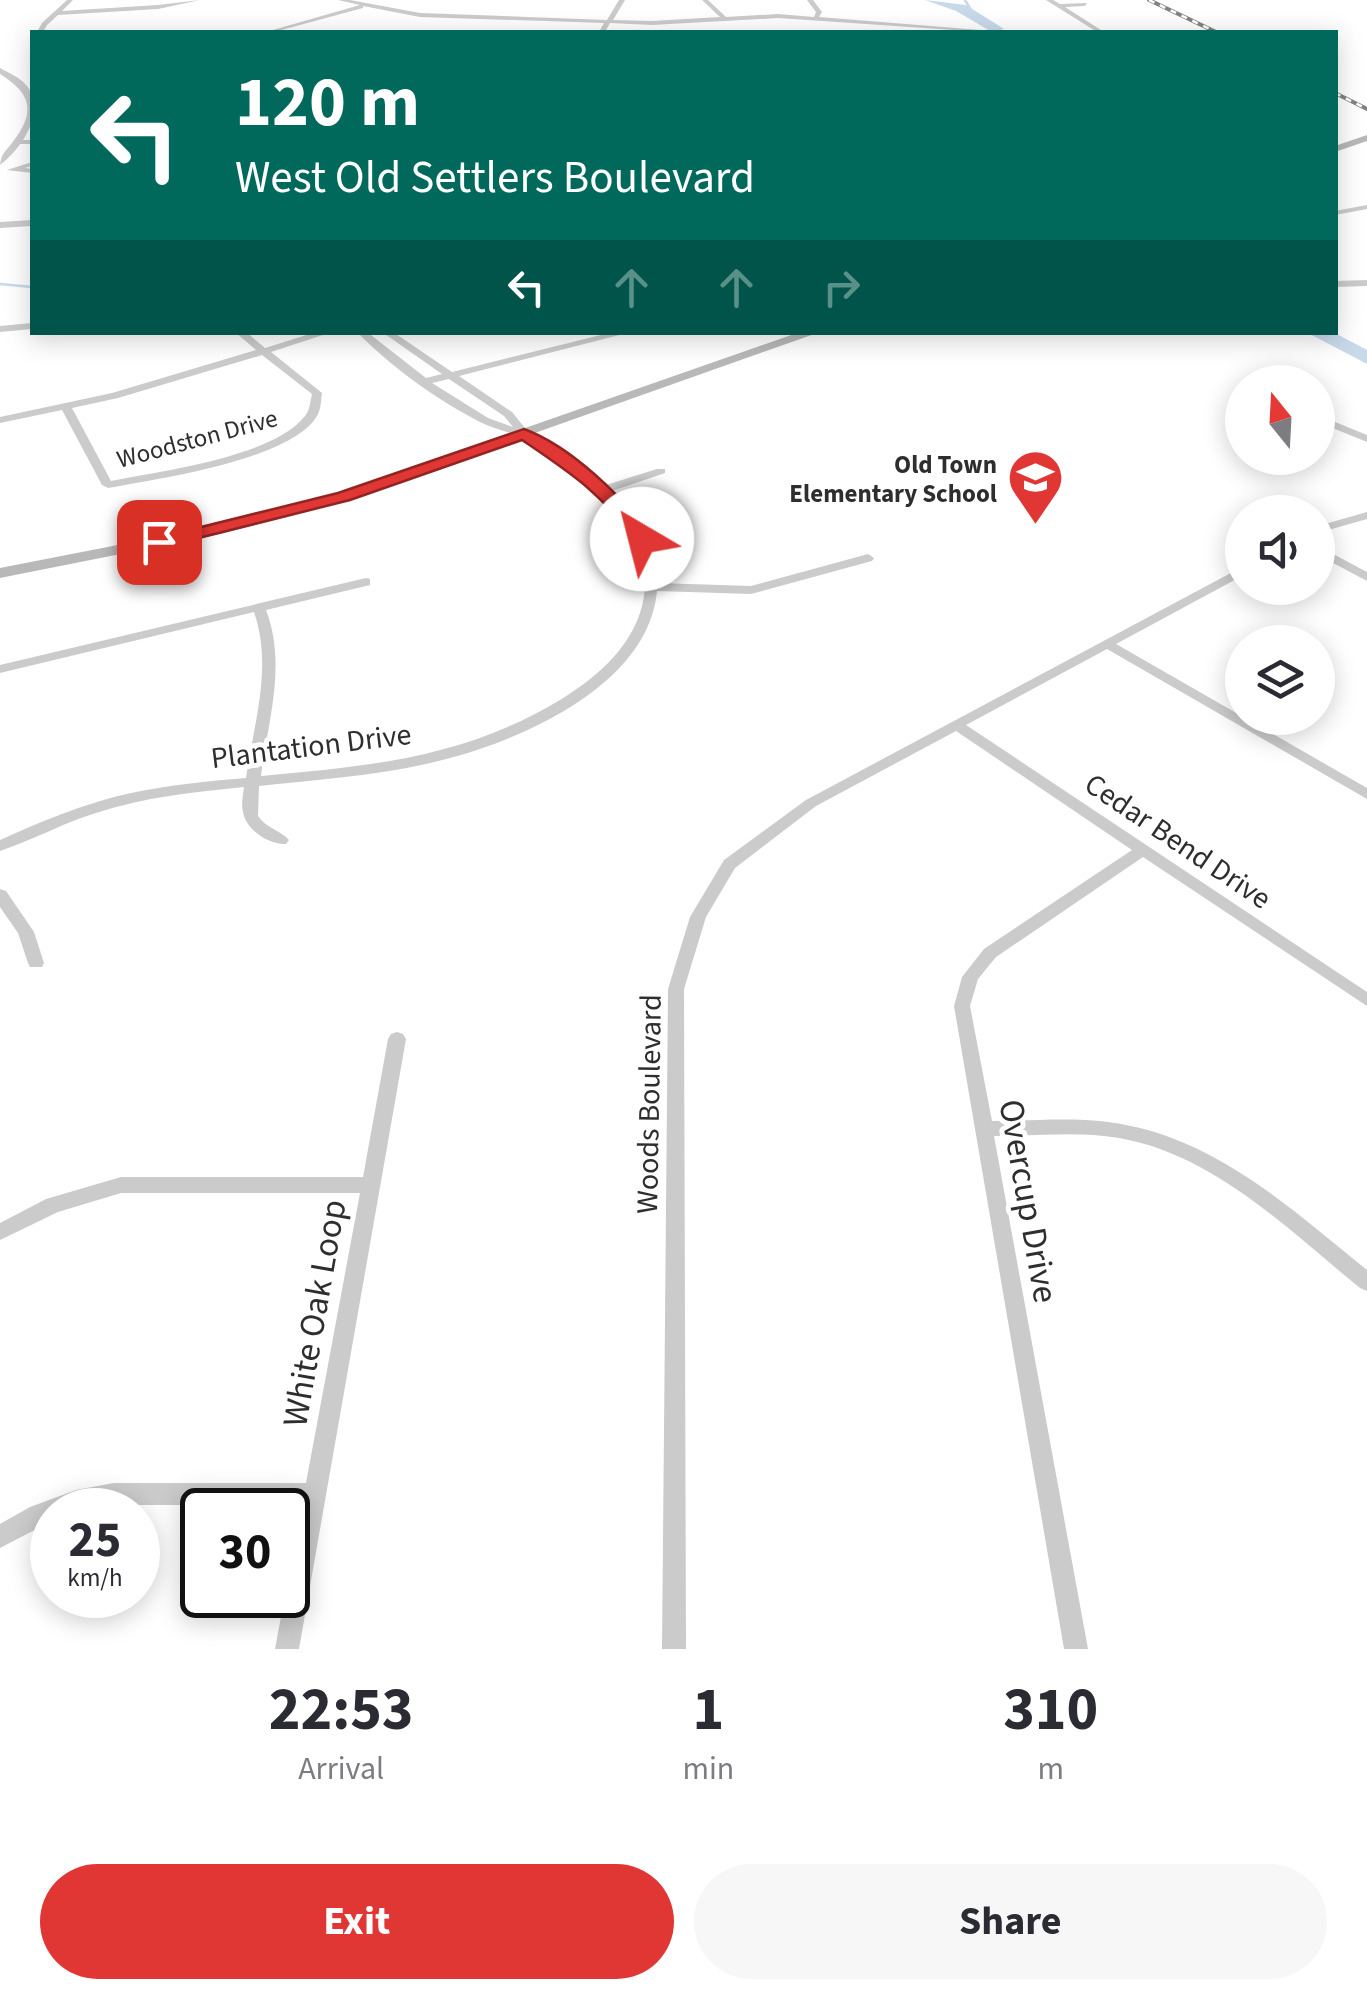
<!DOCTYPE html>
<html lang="en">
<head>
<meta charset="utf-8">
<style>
	:root { --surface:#fff; --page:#f7f7f7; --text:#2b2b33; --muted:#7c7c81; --accent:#e03734 }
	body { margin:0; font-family:"Source Sans 3",sans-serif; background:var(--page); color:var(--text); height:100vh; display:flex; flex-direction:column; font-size:38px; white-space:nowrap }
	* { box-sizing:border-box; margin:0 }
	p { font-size:32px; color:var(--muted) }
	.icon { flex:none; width:55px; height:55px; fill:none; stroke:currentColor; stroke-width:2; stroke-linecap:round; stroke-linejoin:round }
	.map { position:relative; height:1649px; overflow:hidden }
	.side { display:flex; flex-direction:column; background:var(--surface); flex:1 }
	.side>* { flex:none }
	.top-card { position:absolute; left:30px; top:30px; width:1308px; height:305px; border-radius:0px; box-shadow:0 5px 25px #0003; background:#00695c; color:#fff; overflow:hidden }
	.needle { width:65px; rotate:342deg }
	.buttons { position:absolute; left:1225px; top:365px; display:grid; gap:20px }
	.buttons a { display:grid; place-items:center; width:110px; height:110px; border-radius:50%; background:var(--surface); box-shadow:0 5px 25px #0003; font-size:50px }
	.speed { position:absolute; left:30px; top:1488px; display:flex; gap:20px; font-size:50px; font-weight:700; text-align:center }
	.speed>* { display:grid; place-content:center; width:130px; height:130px; border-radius:50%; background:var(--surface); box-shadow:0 5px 25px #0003; line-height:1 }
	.speed small { font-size:25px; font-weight:400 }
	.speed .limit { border:5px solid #111; border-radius:15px; background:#fff; color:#111 }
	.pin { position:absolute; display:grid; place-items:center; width:85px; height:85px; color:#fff; margin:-42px; border-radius:20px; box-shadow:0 5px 15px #0006 }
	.me { position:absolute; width:110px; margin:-55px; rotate:323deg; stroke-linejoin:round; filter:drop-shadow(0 0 8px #0008) }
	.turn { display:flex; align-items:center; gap:35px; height:210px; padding:0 40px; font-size:45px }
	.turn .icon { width:130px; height:130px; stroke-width:2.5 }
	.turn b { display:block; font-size:70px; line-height:85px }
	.lanes { display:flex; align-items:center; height:95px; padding:0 40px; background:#0003; justify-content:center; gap:50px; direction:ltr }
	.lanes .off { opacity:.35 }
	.eta { display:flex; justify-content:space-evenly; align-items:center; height:170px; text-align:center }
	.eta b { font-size:60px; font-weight:700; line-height:70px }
	.cta { display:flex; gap:20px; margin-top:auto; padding:20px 40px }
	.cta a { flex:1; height:115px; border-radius:60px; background:var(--accent); color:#fff; font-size:40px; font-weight:700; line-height:115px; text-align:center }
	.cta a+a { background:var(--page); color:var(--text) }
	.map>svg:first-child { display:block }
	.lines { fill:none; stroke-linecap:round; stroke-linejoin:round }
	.stream { stroke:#c8daea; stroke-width:2.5 }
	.river { fill:#c8daea; fill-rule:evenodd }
	.minor { fill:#cbcbcb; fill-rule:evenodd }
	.tertiary { fill:#cbcbcb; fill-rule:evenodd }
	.secondary { fill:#b8b8b8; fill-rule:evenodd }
	.rail-casing { stroke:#838383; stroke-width:4 }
	.rail { stroke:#fff; stroke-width:2.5; stroke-dasharray:6; stroke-linecap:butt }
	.route { fill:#e03734; stroke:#922422; stroke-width:2.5 }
	.labels { text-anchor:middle; stroke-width:10; stroke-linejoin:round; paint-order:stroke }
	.far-street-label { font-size:25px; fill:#2e2e2e; stroke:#fff }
	.far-poi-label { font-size:25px; font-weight:bold; fill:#2e2e2e; stroke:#fff; text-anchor:end }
	.street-label { font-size:30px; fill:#2e2e2e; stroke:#fff }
	.near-street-label { font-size:35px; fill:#2e2e2e; stroke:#fff }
</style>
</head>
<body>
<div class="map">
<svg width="1367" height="1649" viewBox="0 0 1367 1649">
	<rect width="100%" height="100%" fill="#fff"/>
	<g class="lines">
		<!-- stream -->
		<g class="stream">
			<path d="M965 0 974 15"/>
			<path d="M0 284 32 287"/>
		</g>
		<!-- river -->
		<g class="river">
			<path d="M925 0 966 5 1004 29 992 32 956 11Z"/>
			<path d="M1306 332H1333L1367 350V364Z"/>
		</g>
		<!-- minor -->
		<g class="minor">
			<path d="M67 0H73L62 11 158 5 200 0 158 9 58 15 47 25 43 32H37L42 23Z"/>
			<path d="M338 0H350L420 13 607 20 619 0H625L613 20 652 21 720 17 702 0H708L726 17 778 14 814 17 816 12 807 0H813L822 12 819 17 1005 32H983L778 18 652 25 610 23 605 32H599L604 23 420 17 363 6V8L274 32H266L360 5Z"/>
			<path d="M1046 0H1053L1060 4 1087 3 1085 6 1065 7 1104 32H1097Z"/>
			<path d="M19 140H32V144H16Z"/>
			<path d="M32 162V166L25 168 32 169V173L7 170Z"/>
			<path d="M1367 205V209L1335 215V211Z"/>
			<path d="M32 220V226L0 228V222Z"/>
			<path d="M1367 280V286L1335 287V281Z"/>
			<path d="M32 323V329L0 332V326Z"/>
			<path d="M235 332H246L265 348 316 332H332L271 352 322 393C321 400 321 410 317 416 291 460 157 479 108 488L102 485 62 410 0 423V417L112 393 256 350ZM262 355 312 394C310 402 310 410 305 416 273 457 162 471 111 481L72 408 118 398Z"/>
			<path d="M357 332H367L426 378 442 374 382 332H393L452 372 613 332H631L459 376 512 412 529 433 571 459 606 485 657 469H665V473L612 491C638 517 655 546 657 583L751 586 868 554 874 558 872 561 751 594 657 591C648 690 509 746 426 764 371 776 315 780 259 786L258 816C266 828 280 830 289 840L286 844C269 845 246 830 243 812 241 804 243 795 244 787 194 792 144 797 96 813 63 823 33 840 0 851V840C42 821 85 803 131 793 169 785 208 781 246 778 254 722 273 667 254 612L0 673V665L366 578 370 579V585L266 610C287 665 268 720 261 776 370 766 464 758 560 700 599 676 637 643 644 596 649 558 631 519 603 494 580 474 551 453 522 438 509 431 493 429 480 422 436 399 391 367 357 332ZM449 379 504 416 513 427 488 418 432 383Z"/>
			<path d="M1318 415 1367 435V442L1318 422Z"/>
			<path d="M1367 512V519L1318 533V526Z"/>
			<path d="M1318 546 1367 572V581L1318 555Z"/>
			<path d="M1242 567V576L1116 644 1367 788V799L1107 649 966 725 1367 992V1006L1143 857 996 957 978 979 970 1006 992 1121C1030 1121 1069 1117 1108 1122 1212 1135 1289 1207 1367 1270V1291L1360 1288C1287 1229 1215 1155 1119 1138 1078 1131 1036 1136 994 1136L1088 1649H1064L954 1006 962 977 984 949 1132 850 956 731 816 806 735 868 706 917 684 989 686 1649H662L668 989 690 917 724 860 806 800Z"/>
			<path d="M0 889 6 891 34 932 44 963 42 967H30L28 963 18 933 0 907Z"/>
			<path d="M397 1032 403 1034 406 1039 299 1649H275L285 1595H288V1582L302 1505H114L88 1510H52V1521L0 1548V1524L30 1507 76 1490 114 1483H306L360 1193H121L58 1212 0 1240V1223L46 1199 121 1177H363L388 1039 391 1034Z"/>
		</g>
		<!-- tertiary -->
		<path class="tertiary" d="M0 68C9 73 21 78 27 86 47 111 21 150 0 165 1 154 5 152 12 143 36 112 32 94 0 74Z"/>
		<!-- secondary -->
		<g class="secondary">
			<path d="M1367 135V141L1335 152V146Z"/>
			<path d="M800 332H820L349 499 221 534 0 578V568L220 525 339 493Z"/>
		</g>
		<defs>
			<g id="rail">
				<path d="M1149 0 1216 32"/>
				<path d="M1335 93 1367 109"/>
			</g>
		</defs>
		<!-- rail casing -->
		<use href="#rail" class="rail-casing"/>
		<!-- rail -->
		<use href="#rail" class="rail"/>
	</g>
	<!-- route -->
	<path class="route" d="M524 429C570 446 626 498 651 539L649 543H636C605 495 569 472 522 440L350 500 159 548 150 542 153 539 338 493Z"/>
	<!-- icons -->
	<defs>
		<symbol id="school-pin" viewBox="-11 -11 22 30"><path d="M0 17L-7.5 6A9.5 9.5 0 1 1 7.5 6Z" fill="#e03734" stroke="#fff"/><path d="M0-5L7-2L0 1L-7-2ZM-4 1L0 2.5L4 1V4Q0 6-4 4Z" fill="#fff"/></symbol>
	</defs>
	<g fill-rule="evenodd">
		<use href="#school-pin" x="1004" y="446" width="63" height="86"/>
	</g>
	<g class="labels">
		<!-- far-street labels -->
		<g class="far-street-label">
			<text transform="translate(197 438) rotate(-15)" y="9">Woodston Drive</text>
		</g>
		<!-- far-poi labels -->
		<g class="far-poi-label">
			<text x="997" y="473">Old Town<tspan x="997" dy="29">Elementary School</tspan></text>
		</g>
		<!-- street labels -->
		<g class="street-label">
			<text transform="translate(311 746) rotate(-7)" y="10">Plantation Drive</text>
			<text transform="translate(1178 841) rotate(34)" y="10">Cedar Bend Drive</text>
			<text transform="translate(649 1104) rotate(-89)" y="10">Woods Boulevard</text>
		</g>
		<!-- near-street labels -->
		<g class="near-street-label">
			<text transform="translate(1029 1201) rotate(80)" y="12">Overcup Drive</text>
			<text transform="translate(314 1313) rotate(-80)" y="12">White Oak Loop</text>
		</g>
	</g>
</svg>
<div class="buttons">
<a><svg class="needle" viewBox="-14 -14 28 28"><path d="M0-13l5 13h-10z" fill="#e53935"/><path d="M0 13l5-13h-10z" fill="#7c7c81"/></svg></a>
<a><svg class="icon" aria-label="sound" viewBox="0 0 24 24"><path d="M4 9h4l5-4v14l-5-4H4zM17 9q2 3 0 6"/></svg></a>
<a><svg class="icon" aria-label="layers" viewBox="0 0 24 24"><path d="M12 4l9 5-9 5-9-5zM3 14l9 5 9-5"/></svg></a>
</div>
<div class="speed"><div>25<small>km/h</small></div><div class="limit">30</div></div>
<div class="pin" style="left:159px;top:542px;background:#d93025"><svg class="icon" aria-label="arrive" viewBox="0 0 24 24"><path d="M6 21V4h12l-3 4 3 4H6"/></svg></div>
<svg class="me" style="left:642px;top:539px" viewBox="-20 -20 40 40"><circle r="19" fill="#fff"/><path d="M0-13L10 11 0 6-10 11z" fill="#e03734"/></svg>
<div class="top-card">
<div class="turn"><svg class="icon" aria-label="left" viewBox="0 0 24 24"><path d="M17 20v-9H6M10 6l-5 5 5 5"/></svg><div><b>120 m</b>West Old Settlers Boulevard</div></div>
<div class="lanes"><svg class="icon" aria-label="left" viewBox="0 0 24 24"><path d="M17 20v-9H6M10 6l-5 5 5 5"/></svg><svg class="icon off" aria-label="ahead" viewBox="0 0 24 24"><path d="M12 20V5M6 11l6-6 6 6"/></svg><svg class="icon off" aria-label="ahead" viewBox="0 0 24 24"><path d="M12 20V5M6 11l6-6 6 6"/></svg><svg class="icon off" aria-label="right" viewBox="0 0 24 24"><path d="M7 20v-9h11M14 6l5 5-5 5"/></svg></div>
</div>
</div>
<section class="side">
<div class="eta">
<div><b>22:53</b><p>Arrival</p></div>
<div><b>1</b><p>min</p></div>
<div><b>310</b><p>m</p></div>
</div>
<div class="cta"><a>Exit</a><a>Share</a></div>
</section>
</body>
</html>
